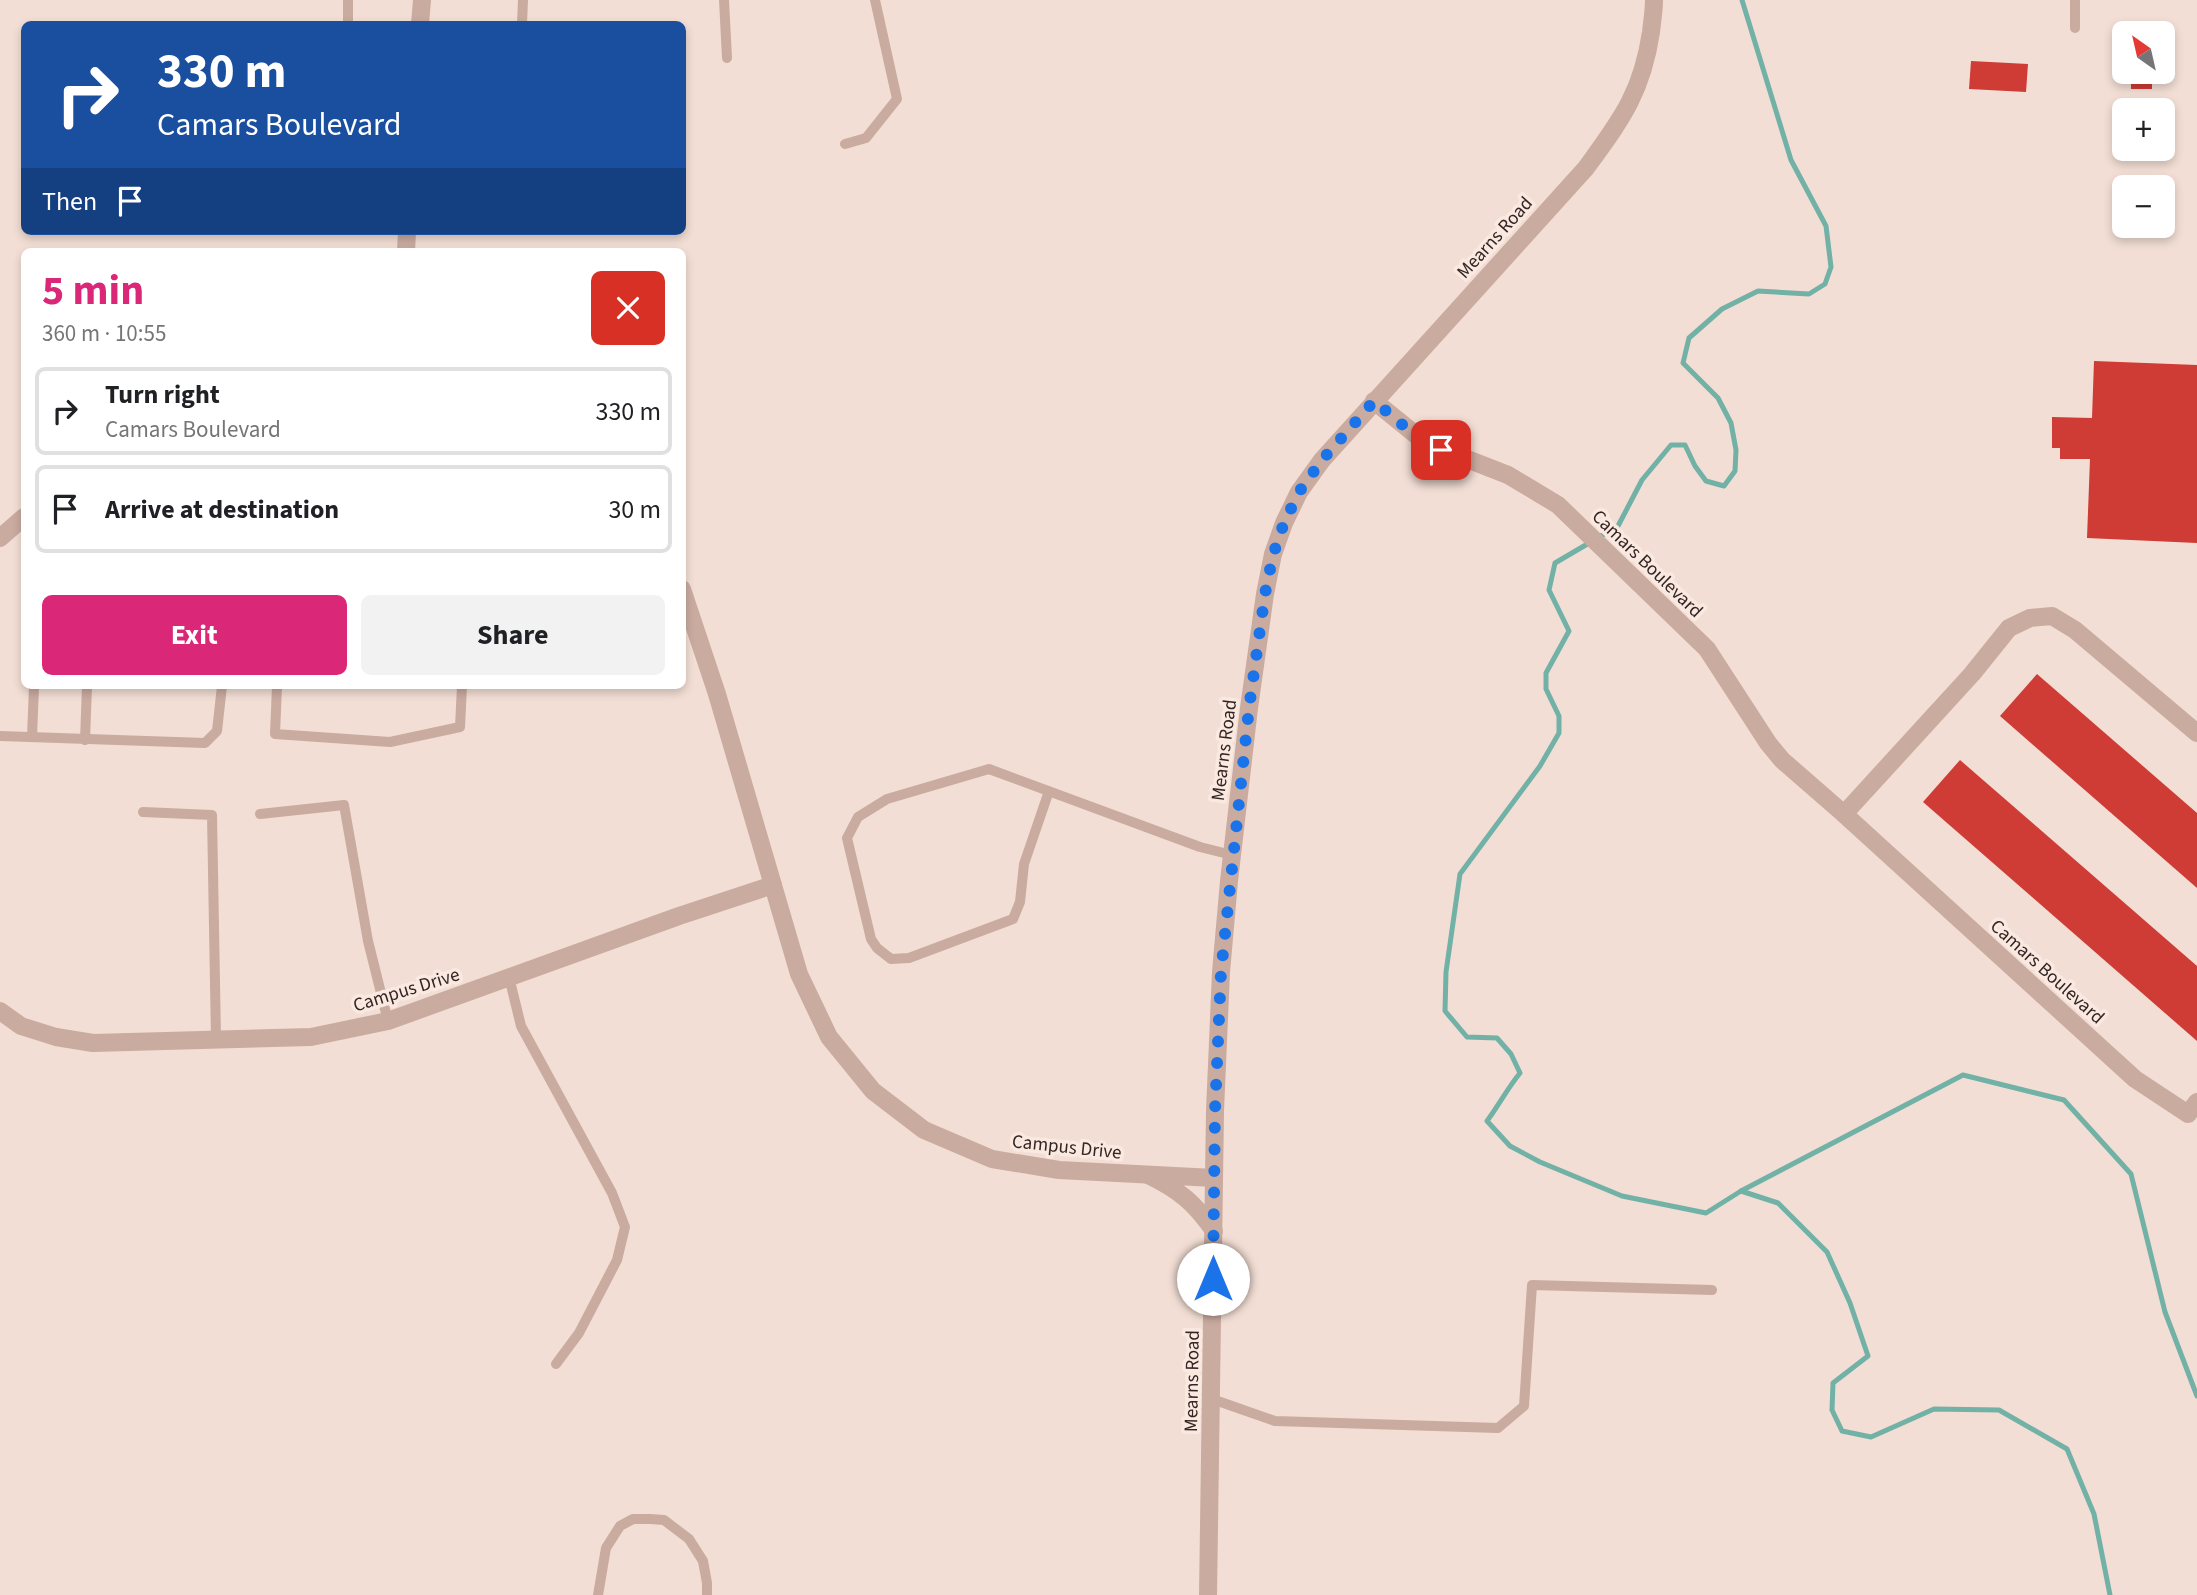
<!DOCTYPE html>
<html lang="en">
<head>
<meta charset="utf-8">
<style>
	:root { --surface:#fff; --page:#f2f2f2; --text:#202124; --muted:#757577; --line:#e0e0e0; --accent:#db2777 }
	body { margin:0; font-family:"Source Sans 3",sans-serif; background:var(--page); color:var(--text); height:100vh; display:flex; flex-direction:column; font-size:26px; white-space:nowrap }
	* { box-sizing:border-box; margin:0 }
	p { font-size:23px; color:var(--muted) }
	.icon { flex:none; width:38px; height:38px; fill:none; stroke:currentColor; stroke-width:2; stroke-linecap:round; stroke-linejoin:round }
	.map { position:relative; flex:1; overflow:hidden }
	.drawer { position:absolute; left:21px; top:248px; width:665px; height:441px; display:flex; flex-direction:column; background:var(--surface); border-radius:10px; box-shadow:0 4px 10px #0003 }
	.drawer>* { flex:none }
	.guide { position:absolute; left:21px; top:21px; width:665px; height:214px; border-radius:10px; box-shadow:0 4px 10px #0003; background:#1a4fa0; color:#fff; overflow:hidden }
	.needle { width:46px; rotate:326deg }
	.controls { position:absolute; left:2112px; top:21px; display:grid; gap:14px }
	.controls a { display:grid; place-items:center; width:63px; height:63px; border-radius:10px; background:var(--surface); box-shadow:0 4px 10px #0003; font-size:35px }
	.pin { position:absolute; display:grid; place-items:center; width:60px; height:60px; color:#fff; margin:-30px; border-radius:14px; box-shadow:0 4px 10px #0006 }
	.me { position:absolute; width:77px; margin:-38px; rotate:0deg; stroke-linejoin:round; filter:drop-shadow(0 0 5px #0008) }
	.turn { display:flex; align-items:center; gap:24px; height:147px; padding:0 21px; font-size:32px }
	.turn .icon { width:91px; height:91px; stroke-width:2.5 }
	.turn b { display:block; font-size:49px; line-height:60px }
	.then { display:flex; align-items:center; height:66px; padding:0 21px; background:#0003; gap:14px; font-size:26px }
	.round { display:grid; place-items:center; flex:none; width:74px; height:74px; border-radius:10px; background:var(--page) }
	.overview { display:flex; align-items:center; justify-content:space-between; height:119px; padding:0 21px }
	h1 { font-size:42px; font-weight:700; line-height:52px; color:var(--accent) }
	.button { display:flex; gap:14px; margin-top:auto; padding:14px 21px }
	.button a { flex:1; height:80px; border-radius:10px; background:var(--accent); color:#fff; font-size:28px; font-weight:700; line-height:80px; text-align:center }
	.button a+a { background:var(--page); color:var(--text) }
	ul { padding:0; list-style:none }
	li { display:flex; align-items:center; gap:21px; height:88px; margin:0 14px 10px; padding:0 7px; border:4px solid var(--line); border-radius:10px }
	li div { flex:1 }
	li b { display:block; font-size:26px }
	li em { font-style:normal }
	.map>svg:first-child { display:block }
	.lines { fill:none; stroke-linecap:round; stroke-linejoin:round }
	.stream { stroke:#71b1a6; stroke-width:5 }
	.building { fill:#cf3b35 }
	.service { stroke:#caaba0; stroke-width:10 }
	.minor { stroke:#caaba0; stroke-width:18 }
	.tertiary { stroke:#caaba0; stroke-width:18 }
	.route { stroke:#1a73e8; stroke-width:12; stroke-dasharray:0 21.6 }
	.labels { text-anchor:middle; stroke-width:7; stroke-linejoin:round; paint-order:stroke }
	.street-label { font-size:19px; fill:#342524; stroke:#fae9e0 }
</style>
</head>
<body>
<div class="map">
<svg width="2197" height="1595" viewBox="0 0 2197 1595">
	<rect width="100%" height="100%" fill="#f2ded4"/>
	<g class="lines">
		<!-- stream -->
		<g class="stream">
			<path d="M1742 0 1791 160 1826 226 1831 267 1825 284 1809 294 1758 291 1722 309 1689 338 1683 363 1718 398 1731 423 1736 450 1735 471 1724 486 1706 481 1695 466 1685 445H1671L1642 480 1618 526 1555 563 1549 590 1569 631 1546 673V689L1559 716V733L1540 766 1460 874 1446 972 1445 1011 1467 1037 1497 1038 1511 1054 1520 1073C1507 1089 1499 1105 1487 1121L1510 1146 1540 1162 1622 1196 1706 1213 1741 1191 1963 1075 2064 1100 2131 1174 2165 1312 2197 1396"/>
			<path d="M1741 1191 1778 1203 1827 1252 1850 1303 1868 1356 1833 1383 1832 1410 1842 1431 1871 1437 1934 1409 1999 1410 2067 1449 2094 1514 2110 1595"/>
		</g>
	</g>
	<!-- building -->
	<g class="building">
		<path d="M1971 61 2028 64 2026 92 1969 89Z"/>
		<rect x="2131" y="72" width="21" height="17"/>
		<path d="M2094 361 2197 365V543L2087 538 2090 459H2060V448H2052V417L2092 418Z"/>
		<path d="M2037 674 2197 813V888L2000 716Z"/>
		<path d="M1960 760 2197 966V1041L1923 802Z"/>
	</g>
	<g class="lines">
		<!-- service -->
		<g class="service">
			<path d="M724 0 727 58"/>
			<path d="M348 24V0"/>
			<path d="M522 24 523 0"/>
			<path d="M2075 28V0"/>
			<path d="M845 144 866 138 897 99 875 0"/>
			<path d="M277 686 275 734 390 742 460 727 462 686"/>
			<path d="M0 736 205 743 217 731 222 686"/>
			<path d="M32 737 34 686"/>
			<path d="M85 740 87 686"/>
			<path d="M1049 791 1024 864 1020 902 1013 919 909 958 891 959 877 948 871 939 847 838 858 817 887 799 989 769 1200 847 1232 855"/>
			<path d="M143 812 212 815 216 1039"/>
			<path d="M260 814 344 805 368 941 388 1021"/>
			<path d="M509 977 521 1026 612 1193 625 1227 617 1260 579 1333 556 1364"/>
			<path d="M1212 1399 1275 1421 1498 1428 1524 1406 1532 1285 1712 1290"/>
			<path d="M598 1595 606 1548 620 1526 633 1519H650L664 1520 689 1539 703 1561 707 1583V1595"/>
		</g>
		<!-- minor -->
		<g class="minor">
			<path d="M420 24 422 0"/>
			<path d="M406 252 407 231"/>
			<path d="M1374 401 1426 443 1508 475 1558 505 1707 649 1768 743 1782 760 1844 814"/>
			<path d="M0 538 24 517"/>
			<path d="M682 589 717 694 799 974 829 1037 873 1091 924 1130 992 1159 1059 1170 1214 1178"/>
			<path d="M2197 733 2075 630 2052 616 2030 618 2009 628 1972 674 1844 814 2135 1079 2188 1114 2197 1102"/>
			<path d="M0 1011 21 1026 56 1037 93 1043 311 1037 388 1021 679 916 773 885"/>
		</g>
		<!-- tertiary -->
		<g class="tertiary">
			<path d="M1148 1175C1179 1190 1195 1203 1214 1231"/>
			<path d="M1208 1595 1215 1111 1221 972 1229 881 1249 708 1265 594 1273 554 1284 523 1299 492 1322 460 1586 168C1621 120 1642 93 1651 32 1652 22 1654 11 1654 0"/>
		</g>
	</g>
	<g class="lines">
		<!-- route -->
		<path class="route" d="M1213 1279 1215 1111 1221 972 1249 708 1265 594 1273 555 1284 523 1299 492 1322 460 1374 401 1410 431 1441 450"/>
	</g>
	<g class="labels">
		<!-- street labels -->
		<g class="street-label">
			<text transform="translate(1494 237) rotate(-48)" y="7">Mearns Road</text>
			<text transform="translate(1648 563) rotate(44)" y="7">Camars Boulevard</text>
			<text transform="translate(1223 750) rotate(-83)" y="7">Mearns Road</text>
			<text transform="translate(2048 971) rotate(42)" y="7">Camars Boulevard</text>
			<text transform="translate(406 989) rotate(-17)" y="7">Campus Drive</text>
			<text transform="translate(1067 1146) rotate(6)" y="7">Campus Drive</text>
			<text transform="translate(1191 1381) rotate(-89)" y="7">Mearns Road</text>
		</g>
	</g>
</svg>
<div class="controls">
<a><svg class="needle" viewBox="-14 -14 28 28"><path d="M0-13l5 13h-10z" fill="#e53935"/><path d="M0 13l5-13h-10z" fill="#757577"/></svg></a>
<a>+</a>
<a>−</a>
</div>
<div class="pin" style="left:1441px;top:450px;background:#d93025"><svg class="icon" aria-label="arrive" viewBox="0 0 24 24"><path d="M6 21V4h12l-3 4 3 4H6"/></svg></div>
<svg class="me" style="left:1213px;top:1279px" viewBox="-20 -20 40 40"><circle r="19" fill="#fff"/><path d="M0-13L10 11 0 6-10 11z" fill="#1a73e8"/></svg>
<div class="guide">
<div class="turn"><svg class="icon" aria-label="right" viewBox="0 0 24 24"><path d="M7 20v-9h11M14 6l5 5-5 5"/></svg><div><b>330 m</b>Camars Boulevard</div></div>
<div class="then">Then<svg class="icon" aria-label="arrive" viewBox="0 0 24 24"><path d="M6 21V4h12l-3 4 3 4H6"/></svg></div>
</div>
<section class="drawer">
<div class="overview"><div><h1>5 min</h1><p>360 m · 10:55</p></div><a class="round" style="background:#d93025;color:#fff"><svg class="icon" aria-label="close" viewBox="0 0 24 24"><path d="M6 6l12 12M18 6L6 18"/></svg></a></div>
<ul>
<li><svg class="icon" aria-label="right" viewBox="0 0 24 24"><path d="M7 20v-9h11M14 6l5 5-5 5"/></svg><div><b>Turn right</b><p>Camars Boulevard</p></div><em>330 m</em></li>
<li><svg class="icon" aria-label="arrive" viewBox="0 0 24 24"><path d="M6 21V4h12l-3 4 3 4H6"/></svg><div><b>Arrive at destination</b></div><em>30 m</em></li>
</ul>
<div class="button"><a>Exit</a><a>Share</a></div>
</section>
</div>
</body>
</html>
